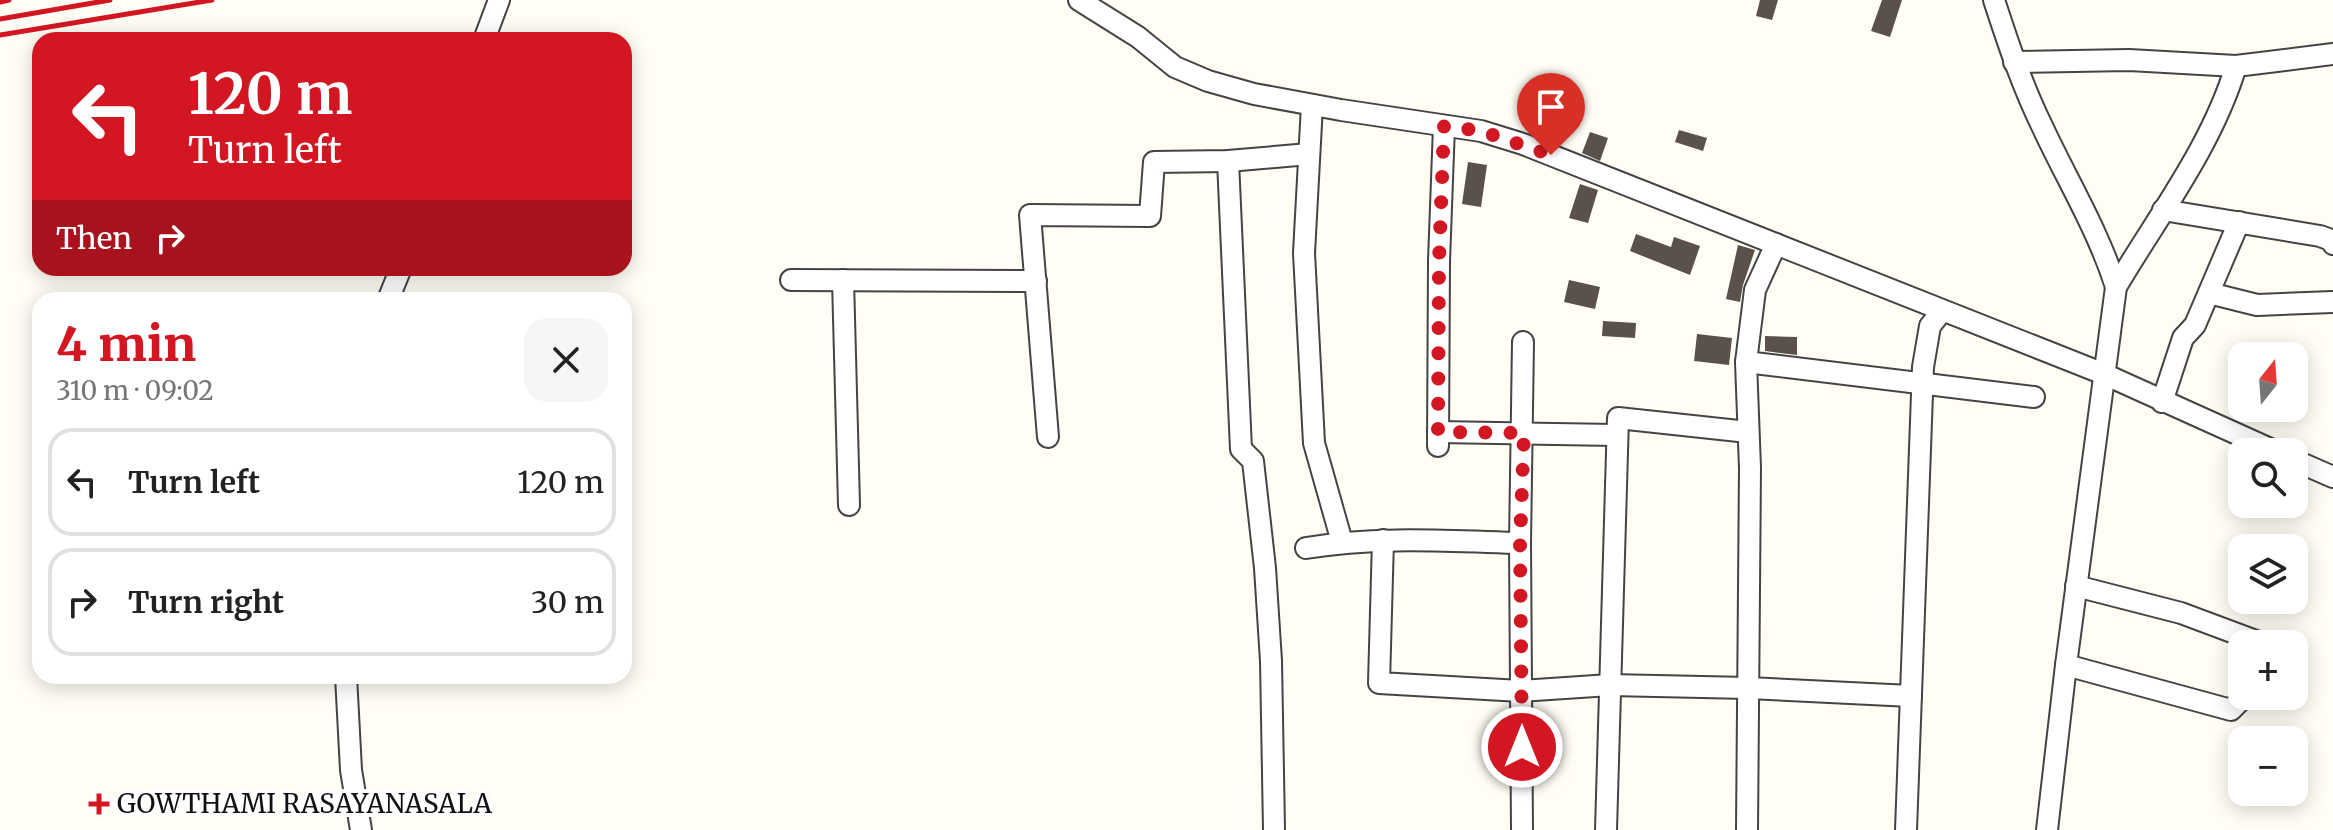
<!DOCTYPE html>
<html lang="en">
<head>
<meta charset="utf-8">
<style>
	:root { --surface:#fff; --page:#f6f6f6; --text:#222; --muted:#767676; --line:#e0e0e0; --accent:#d21723 }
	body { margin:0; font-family:Merriweather,serif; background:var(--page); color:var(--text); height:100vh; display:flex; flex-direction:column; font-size:30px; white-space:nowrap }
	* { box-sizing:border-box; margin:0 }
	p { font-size:26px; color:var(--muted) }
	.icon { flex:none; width:44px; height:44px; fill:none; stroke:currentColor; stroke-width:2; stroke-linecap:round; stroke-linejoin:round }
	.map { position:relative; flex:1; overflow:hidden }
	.details { position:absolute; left:32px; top:292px; width:600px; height:392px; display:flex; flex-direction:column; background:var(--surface); border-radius:24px; box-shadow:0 4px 20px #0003 }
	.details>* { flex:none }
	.banner { position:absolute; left:32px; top:32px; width:600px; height:244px; border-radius:24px; box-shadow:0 4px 20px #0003; background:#d21723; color:#fff; overflow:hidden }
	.needle { width:52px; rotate:17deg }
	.controls { position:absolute; left:2228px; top:342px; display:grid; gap:16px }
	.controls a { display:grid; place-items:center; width:80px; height:80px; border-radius:16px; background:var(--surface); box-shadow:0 4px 20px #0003; font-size:40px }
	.pin { position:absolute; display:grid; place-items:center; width:68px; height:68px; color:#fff; margin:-82px -34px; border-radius:50% 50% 50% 0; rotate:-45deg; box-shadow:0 0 8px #0007 }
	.pin .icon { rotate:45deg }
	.me { position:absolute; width:88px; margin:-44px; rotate:0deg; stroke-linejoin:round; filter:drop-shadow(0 0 6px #0008) }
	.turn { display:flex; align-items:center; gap:28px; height:168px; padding:0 24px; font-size:36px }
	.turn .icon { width:104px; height:104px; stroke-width:2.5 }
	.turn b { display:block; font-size:56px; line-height:68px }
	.then { display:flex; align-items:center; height:76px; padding:0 24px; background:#0003; gap:16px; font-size:30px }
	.round { display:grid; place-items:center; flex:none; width:84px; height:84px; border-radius:24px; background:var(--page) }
	.head { display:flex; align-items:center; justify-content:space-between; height:136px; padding:0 24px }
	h1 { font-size:48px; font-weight:800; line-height:60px; color:var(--accent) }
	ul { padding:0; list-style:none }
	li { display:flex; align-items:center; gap:24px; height:108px; margin:0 16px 12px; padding:0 8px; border:4px solid var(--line); border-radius:24px }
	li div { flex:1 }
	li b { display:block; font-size:30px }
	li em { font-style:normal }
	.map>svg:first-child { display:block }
	.building { fill:#5b514b }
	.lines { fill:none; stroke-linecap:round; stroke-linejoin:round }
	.street-casing { stroke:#444; stroke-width:24 }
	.street { stroke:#fff; stroke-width:20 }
	.rail { stroke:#d21723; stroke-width:5 }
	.route { stroke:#d21723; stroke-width:14; stroke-dasharray:0 25.2 }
	.poi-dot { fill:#d21723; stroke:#fff; stroke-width:3 }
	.labels { text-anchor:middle; stroke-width:8; stroke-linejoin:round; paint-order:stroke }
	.poi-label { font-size:26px; fill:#111; stroke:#fff; text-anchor:start }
</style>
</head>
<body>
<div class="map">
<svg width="2333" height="830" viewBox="0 0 2333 830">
	<rect width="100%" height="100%" fill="#fffdf4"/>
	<!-- building -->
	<g class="building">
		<path d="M1760 0H1778L1772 20 1756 16Z"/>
		<path d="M1882 0H1902L1890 37 1871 31Z"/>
		<path d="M1679 130 1707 138 1703 151 1675 142Z"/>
		<path d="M1590 132 1608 138 1600 161 1582 153Z"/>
		<path d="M1468 162 1487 165 1481 207 1462 204Z"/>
		<path d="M1580 184 1598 190 1588 223 1569 218Z"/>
		<path d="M1636 234 1671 247 1674 237 1700 246 1690 275 1630 251Z"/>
		<path d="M1738 245 1755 250 1743 285 1740 302 1726 299Z"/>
		<path d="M1569 280 1600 287 1595 309 1564 302Z"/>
		<path d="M1603 321 1636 323 1635 338 1602 336Z"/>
		<path d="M1697 334 1732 338 1729 365 1694 361Z"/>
		<path d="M1765 336 1797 337V355L1765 351Z"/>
	</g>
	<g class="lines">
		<defs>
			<g id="street">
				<path d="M1079 0 1138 37 1175 67 1208 81 1254 94 1341 110 1481 131 1523 144 2104 374 2277 452"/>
				<path d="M1994 0C2008 43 2022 85 2042 126 2067 180 2098 230 2116 287L2066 665 2047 830"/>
				<path d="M484 40 499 0"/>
				<path d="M2014 62 2129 60 2236 66 2333 54"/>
				<path d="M1312 105 1304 253 1314 443 1342 542"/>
				<path d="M1228 161 1241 449 1253 461 1265 568 1271 661 1274 830"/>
				<path d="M2163 210 2320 236 2331 240 2333 244"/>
				<path d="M791 280 1036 281"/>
				<path d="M843 280 849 505"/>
				<path d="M2116 287C2158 216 2212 146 2236 66"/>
				<path d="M2209 293 2257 305 2333 302"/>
				<path d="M388 300 401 268"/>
				<path d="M1746 362 2034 397"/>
				<path d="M2162 402 2183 338 2195 325 2239 222"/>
				<path d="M1438 432 1616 435"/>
				<path d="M1048 437 1030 215 1150 216 1154 162 1228 161 1309 154"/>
				<path d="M1438 446 1439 261 1444 126"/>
				<path d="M2294 460 2333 477"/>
				<path d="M1383 540 1379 683 1521 691 1610 685 1748 688 1911 696"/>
				<path d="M1306 548C1377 536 1448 541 1520 543"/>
				<path d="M2076 586 2181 613 2264 644"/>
				<path d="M2066 665 2231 710 2245 696"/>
				<path d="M346 676 351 770 361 830"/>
				<path d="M1522 830 1520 543 1523 342"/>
				<path d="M1606 830 1618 418 1748 432"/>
				<path d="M1747 830 1750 468 1746 362 1755 290 1776 244"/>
				<path d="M1906 830 1923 367 1930 326 1942 311"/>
			</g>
		</defs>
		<!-- street casing -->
		<use href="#street" class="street-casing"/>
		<!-- street -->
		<use href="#street" class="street"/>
		<!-- rail -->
		<g class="rail">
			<path d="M0 2 9 0"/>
			<path d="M0 19 110 0"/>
			<path d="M0 35 212 0"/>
		</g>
	</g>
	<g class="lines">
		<!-- route -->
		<path class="route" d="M1522 747 1520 543 1524 433 1438 432 1439 261 1444 126 1481 131 1551 155"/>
	</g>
	<!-- markers -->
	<path class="poi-dot" d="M95 792h8v8h8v8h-8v8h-8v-8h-8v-8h8z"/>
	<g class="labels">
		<!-- poi labels -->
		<g class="poi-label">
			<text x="117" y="813">GOWTHAMI RASAYANASALA</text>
		</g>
	</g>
</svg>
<div class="controls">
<a><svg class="needle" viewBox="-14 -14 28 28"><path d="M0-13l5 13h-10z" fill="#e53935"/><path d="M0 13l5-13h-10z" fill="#767676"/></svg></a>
<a><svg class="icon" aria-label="search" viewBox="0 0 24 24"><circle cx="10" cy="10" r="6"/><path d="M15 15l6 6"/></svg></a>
<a><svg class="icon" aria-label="layers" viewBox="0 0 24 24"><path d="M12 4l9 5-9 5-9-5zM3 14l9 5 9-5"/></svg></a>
<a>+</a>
<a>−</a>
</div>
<div class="pin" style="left:1551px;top:155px;background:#d93025"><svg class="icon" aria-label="arrive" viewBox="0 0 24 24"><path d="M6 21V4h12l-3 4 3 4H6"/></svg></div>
<svg class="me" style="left:1522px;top:747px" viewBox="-20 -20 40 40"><circle r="17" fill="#d21723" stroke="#fff" stroke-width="3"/><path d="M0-11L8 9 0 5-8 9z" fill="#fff"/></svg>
<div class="banner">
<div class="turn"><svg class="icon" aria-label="left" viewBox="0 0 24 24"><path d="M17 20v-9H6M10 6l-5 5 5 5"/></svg><div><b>120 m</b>Turn left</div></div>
<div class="then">Then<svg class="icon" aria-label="right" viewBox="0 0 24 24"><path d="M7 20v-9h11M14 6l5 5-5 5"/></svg></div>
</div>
<section class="details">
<div class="head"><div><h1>4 min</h1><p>310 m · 09:02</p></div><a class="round"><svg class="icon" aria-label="close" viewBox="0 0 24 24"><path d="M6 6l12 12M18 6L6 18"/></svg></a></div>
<ul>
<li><svg class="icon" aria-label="left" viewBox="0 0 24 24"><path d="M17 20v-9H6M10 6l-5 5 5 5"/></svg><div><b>Turn left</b></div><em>120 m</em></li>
<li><svg class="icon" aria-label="right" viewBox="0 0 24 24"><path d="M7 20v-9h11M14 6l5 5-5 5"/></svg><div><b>Turn right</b></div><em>30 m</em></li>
</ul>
</section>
</div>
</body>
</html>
